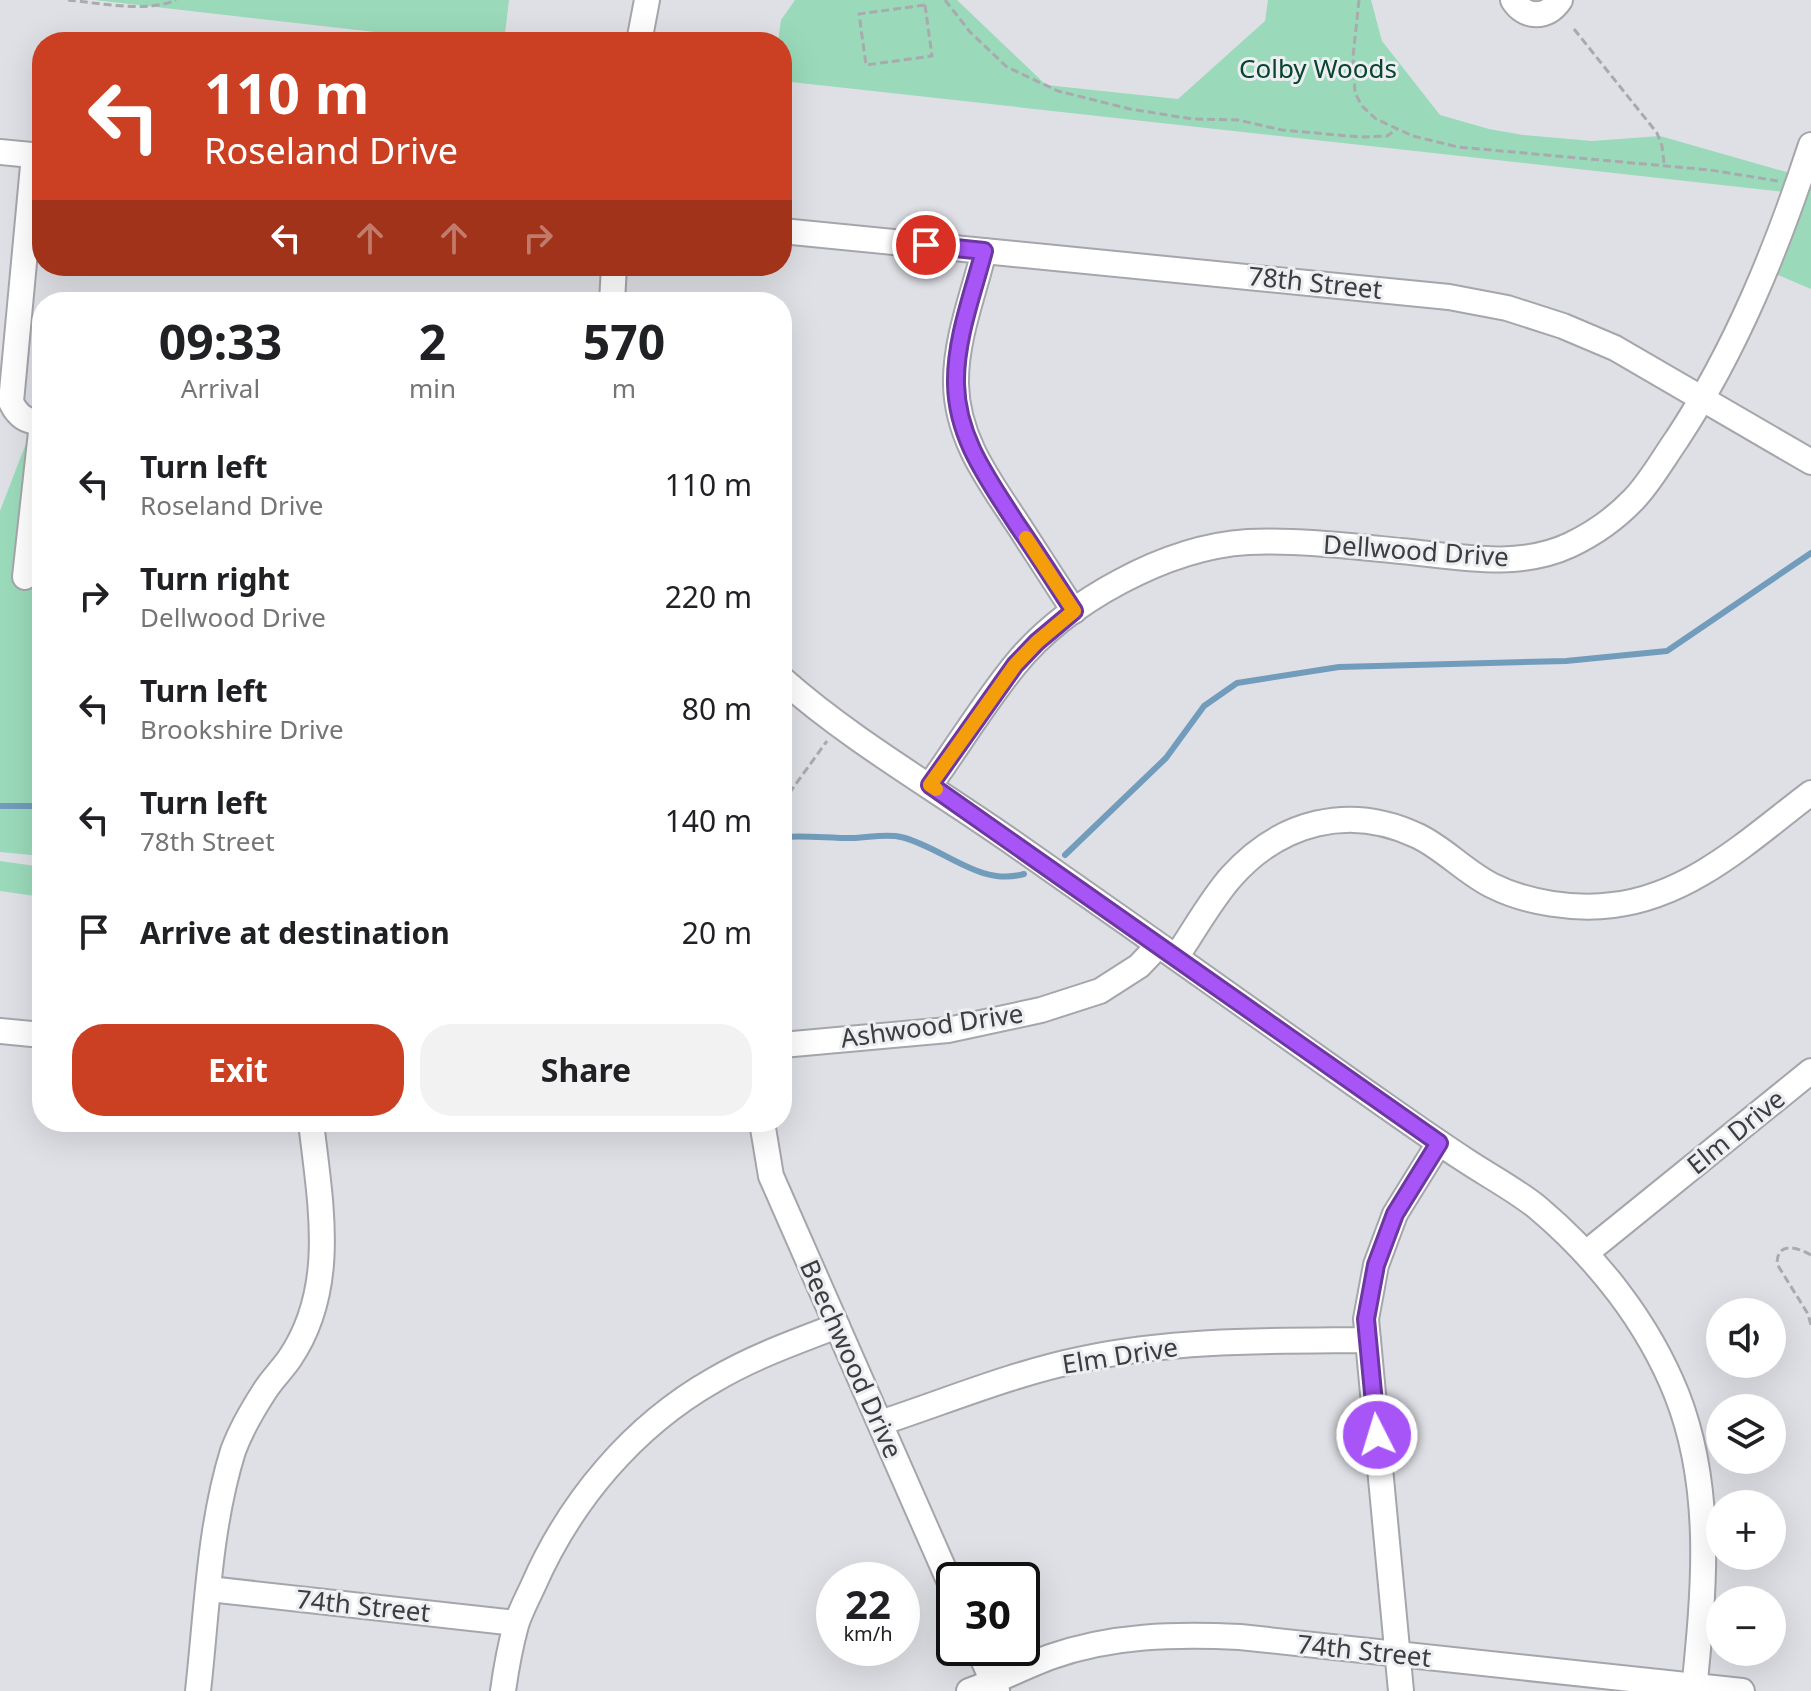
<!DOCTYPE html>
<html lang="en">
<head>
<meta charset="utf-8">
<style>
	:root { --surface:#fff; --page:#f2f2f2; --text:#202124; --muted:#757577; --accent:#cb4022 }
	body { margin:0; font-family:"Noto Sans",sans-serif; background:var(--page); color:var(--text); height:100vh; display:flex; flex-direction:column; font-size:30px; white-space:nowrap }
	* { box-sizing:border-box; margin:0 }
	p { font-size:26px; color:var(--muted) }
	.icon { flex:none; width:44px; height:44px; fill:none; stroke:currentColor; stroke-width:2; stroke-linecap:round; stroke-linejoin:round }
	.map { position:relative; flex:1; overflow:hidden }
	.side { position:absolute; left:32px; top:292px; width:760px; height:840px; display:flex; flex-direction:column; background:var(--surface); border-radius:32px; box-shadow:0 8px 32px #0002 }
	.side>* { flex:none }
	.hud { position:absolute; left:32px; top:32px; width:760px; height:244px; border-radius:32px; box-shadow:0 8px 32px #0002; background:#cb4022; color:#fff; overflow:hidden }
	.fabs { position:absolute; left:1706px; top:1298px; display:grid; gap:16px }
	.fabs a { display:grid; place-items:center; width:80px; height:80px; border-radius:50%; background:var(--surface); box-shadow:0 8px 32px #0002; font-size:40px }
	.speed { position:absolute; left:816px; top:1562px; display:flex; gap:16px; font-size:40px; font-weight:700; text-align:center }
	.speed>* { display:grid; place-content:center; width:104px; height:104px; border-radius:50%; background:var(--surface); box-shadow:0 8px 32px #0002; line-height:1 }
	.speed small { font-size:20px; font-weight:400 }
	.speed .limit { border:4px solid #111; border-radius:12px; background:#fff; color:#111 }
	.pin { position:absolute; display:grid; place-items:center; width:68px; height:68px; color:#fff; margin:-34px; border:4px solid #fff; border-radius:50%; box-shadow:0 2px 8px #0007 }
	.me { position:absolute; width:88px; margin:-44px; rotate:355deg; stroke-linejoin:round; filter:drop-shadow(0 0 6px #0008) }
	.turn { display:flex; align-items:center; gap:28px; height:168px; padding:0 40px; font-size:36px }
	.turn .icon { width:104px; height:104px; stroke-width:2.5 }
	.turn b { display:block; font-size:56px; line-height:68px }
	.lanes { display:flex; align-items:center; height:76px; padding:0 40px; background:#0003; justify-content:center; gap:40px; direction:ltr }
	.lanes .off { opacity:.35 }
	.eta { display:flex; justify-content:space-evenly; align-items:center; height:136px; text-align:center }
	.eta b { font-size:48px; font-weight:700; line-height:56px }
	.action { display:flex; gap:16px; margin-top:auto; padding:16px 40px }
	.action a { flex:1; height:92px; border-radius:32px; background:var(--accent); color:#fff; font-size:32px; font-weight:700; line-height:92px; text-align:center }
	.action a+a { background:var(--page); color:var(--text) }
	ul { padding:0; list-style:none }
	li { display:flex; align-items:center; gap:24px; height:112px; padding:0 40px }
	li div { flex:1 }
	li b { display:block; font-size:30px }
	li em { font-style:normal }
	.map>svg:first-child { display:block }
	.green { fill:#9adaba }
	.lines { fill:none; stroke-linecap:round; stroke-linejoin:round }
	.stream { stroke:#729cbb; stroke-width:6 }
	.minor-casing { stroke:#a5a6ab; stroke-width:28 }
	.path { stroke:#a9aaae; stroke-width:3; stroke-dasharray:8 4; stroke-linecap:butt }
	.minor { stroke:#fff; stroke-width:24 }
	.route-casing { stroke:#6d37a1; stroke-width:20 }
	.route { stroke:#a855f7; stroke-width:14 }
	.slow { stroke:#f59e0b; stroke-width:14 }
	.labels { text-anchor:middle; stroke-width:6; stroke-linejoin:round; paint-order:stroke }
	.park-label { font-size:26px; fill:#08452f; stroke:#edeef2 }
	.street-label { font-size:26px; fill:#3c3d3e; stroke:#edeef2 }
</style>
</head>
<body>
<div class="map">
<svg width="1811" height="1691" viewBox="0 0 1811 1691">
	<rect width="100%" height="100%" fill="#dfe0e5"/>
	<!-- green -->
	<g class="green">
		<path d="M95 0H509L504 42H463Z"/>
		<path d="M795 0H957L1046 85 1178 99 1265 21 1268 0H1371L1382 41 1440 115 1489 129 1523 135 1592 141 1660 136 1811 179V289L1766 270 1794 193 782 81V42H778L781 20Z"/>
		<path d="M30 433 42 435V856L0 852V511Z"/>
		<path d="M0 861 42 867V897L0 891Z"/>
	</g>
	<g class="lines">
		<!-- stream -->
		<g class="stream">
			<path d="M0 806H42"/>
			<path d="M782 837C805 835 828 838 851 838 867 838 886 833 901 837 943 847 979 887 1024 874"/>
			<path d="M1065 855 1166 758 1204 706 1237 683 1339 667 1566 661 1667 651 1811 553"/>
		</g>
		<defs>
			<g id="minor">
				<path d="M1513 0C1525 19 1547 19 1560 0"/>
				<path d="M639 42 647 0"/>
				<path d="M0 152 42 156"/>
				<path d="M34 155 11 402C18 417 26 421 42 423"/>
				<path d="M782 231 1449 297 1507 308 1563 326 1615 348 1811 462"/>
				<path d="M984 251C974 293 955 340 956 384 957 438 988 479 1017 523 1036 552 1055 582 1074 611"/>
				<path d="M612 302 614 266"/>
				<path d="M25 577 42 423"/>
				<path d="M782 679C851 740 933 787 1009 840 1125 921 1241 1003 1356 1085 1392 1110 1428 1136 1465 1160 1489 1176 1516 1190 1538 1208 1597 1258 1648 1322 1677 1395 1714 1490 1704 1591 1694 1691"/>
				<path d="M930 785C958 746 984 703 1015 665 1066 602 1166 547 1248 542 1299 540 1350 546 1401 551 1456 556 1517 570 1570 545 1593 534 1616 518 1634 499 1651 481 1663 459 1677 439 1737 348 1777 248 1811 145"/>
				<path d="M1176 957C1194 931 1210 901 1231 877 1280 822 1349 803 1418 836 1445 849 1466 873 1493 886 1527 903 1575 910 1613 905 1691 896 1750 839 1811 793"/>
				<path d="M0 1031 42 1035"/>
				<path d="M782 1045 948 1030 1041 1010 1100 991 1139 966 1158 946"/>
				<path d="M762 1122 771 1176 954 1592"/>
				<path d="M1586 1253 1811 1071"/>
				<path d="M880 1423C947 1401 1014 1373 1083 1359 1177 1339 1273 1341 1368 1340"/>
				<path d="M209 1589 516 1623"/>
				<path d="M978 1648 997 1691"/>
				<path d="M198 1691C207 1611 209 1528 233 1451 240 1432 253 1409 264 1392 271 1380 282 1370 290 1358 338 1287 320 1202 311 1122"/>
				<path d="M503 1691C506 1669 510 1647 516 1625 520 1612 527 1599 533 1586 570 1501 633 1426 714 1380 753 1357 795 1342 837 1326"/>
				<path d="M969 1691C997 1681 1023 1667 1050 1657 1112 1635 1175 1634 1240 1637L1742 1691"/>
				<path d="M1401 1691 1366 1319 1376 1265 1395 1214 1439 1143"/>
			</g>
		</defs>
		<!-- minor casing -->
		<use href="#minor" class="minor-casing"/>
		<!-- path -->
		<g class="path">
			<path d="M68 0C98 3 148 13 176 0"/>
			<path d="M945 0 970 32 1007 67 1058 91 1130 109 1192 119 1238 120 1282 130 1360 137 1387 136 1397 129"/>
			<path d="M1359 0 1353 57 1355 93 1362 106 1376 119 1413 136 1458 147 1710 170 1778 181"/>
			<path d="M925 5 932 56 866 65 859 14Z"/>
			<path d="M1574 29 1657 133 1662 146 1664 163"/>
			<path d="M782 803 827 741"/>
			<path d="M1811 1255C1797 1247 1777 1241 1777 1264L1808 1314 1811 1325"/>
		</g>
		<!-- minor -->
		<use href="#minor" class="minor"/>
	</g>
	<g class="lines">
		<defs>
			<path id="route" d="M926 245 984 251C973 293 955 340 956 384 957 438 988 479 1016 523 1036 552 1055 582 1074 611L1037 642 1015 665 930 785 1439 1143 1395 1214 1376 1265 1366 1319 1377 1435"/>
		</defs>
		<!-- route casing -->
		<use href="#route" class="route-casing"/>
		<!-- route -->
		<use href="#route" class="route"/>
		<!-- slow -->
		<path class="slow" d="M936 789 930 785 1015 665 1037 642 1074 611 1026 538"/>
	</g>
	<g class="labels">
		<!-- park labels -->
		<g class="park-label">
			<text x="1318" y="78">Colby Woods</text>
		</g>
		<!-- street labels -->
		<g class="street-label">
			<text transform="translate(1315 283) rotate(6)" y="9">78th Street</text>
			<text transform="translate(1416 551) rotate(4)" y="9">Dellwood Drive</text>
			<text transform="translate(932 1026) rotate(-8)" y="9">Ashwood Drive</text>
			<text transform="translate(1736 1132) rotate(-39)" y="9">Elm Drive</text>
			<text transform="translate(1120 1356) rotate(-9)" y="9">Elm Drive</text>
			<text transform="translate(851 1359) rotate(66)" y="9">Beechwood Drive</text>
			<text transform="translate(363 1606) rotate(6)" y="9">74th Street</text>
			<text transform="translate(1364 1651) rotate(6)" y="9">74th Street</text>
		</g>
	</g>
</svg>
<div class="fabs">
<a><svg class="icon" aria-label="sound" viewBox="0 0 24 24"><path d="M4 9h4l5-4v14l-5-4H4zM17 9q2 3 0 6"/></svg></a>
<a><svg class="icon" aria-label="layers" viewBox="0 0 24 24"><path d="M12 4l9 5-9 5-9-5zM3 14l9 5 9-5"/></svg></a>
<a>+</a>
<a>−</a>
</div>
<div class="speed"><div>22<small>km/h</small></div><div class="limit">30</div></div>
<div class="pin" style="left:926px;top:245px;background:#d93025"><svg class="icon" aria-label="arrive" viewBox="0 0 24 24"><path d="M6 21V4h12l-3 4 3 4H6"/></svg></div>
<svg class="me" style="left:1377px;top:1435px" viewBox="-20 -20 40 40"><circle r="17" fill="#a855f7" stroke="#fff" stroke-width="3"/><path d="M0-11L8 9 0 5-8 9z" fill="#fff"/></svg>
<div class="hud">
<div class="turn"><svg class="icon" aria-label="left" viewBox="0 0 24 24"><path d="M17 20v-9H6M10 6l-5 5 5 5"/></svg><div><b>110 m</b>Roseland Drive</div></div>
<div class="lanes"><svg class="icon" aria-label="left" viewBox="0 0 24 24"><path d="M17 20v-9H6M10 6l-5 5 5 5"/></svg><svg class="icon off" aria-label="ahead" viewBox="0 0 24 24"><path d="M12 20V5M6 11l6-6 6 6"/></svg><svg class="icon off" aria-label="ahead" viewBox="0 0 24 24"><path d="M12 20V5M6 11l6-6 6 6"/></svg><svg class="icon off" aria-label="right" viewBox="0 0 24 24"><path d="M7 20v-9h11M14 6l5 5-5 5"/></svg></div>
</div>
<section class="side">
<div class="eta">
<div><b>09:33</b><p>Arrival</p></div>
<div><b>2</b><p>min</p></div>
<div><b>570</b><p>m</p></div>
</div>
<ul>
<li><svg class="icon" aria-label="left" viewBox="0 0 24 24"><path d="M17 20v-9H6M10 6l-5 5 5 5"/></svg><div><b>Turn left</b><p>Roseland Drive</p></div><em>110 m</em></li>
<li><svg class="icon" aria-label="right" viewBox="0 0 24 24"><path d="M7 20v-9h11M14 6l5 5-5 5"/></svg><div><b>Turn right</b><p>Dellwood Drive</p></div><em>220 m</em></li>
<li><svg class="icon" aria-label="left" viewBox="0 0 24 24"><path d="M17 20v-9H6M10 6l-5 5 5 5"/></svg><div><b>Turn left</b><p>Brookshire Drive</p></div><em>80 m</em></li>
<li><svg class="icon" aria-label="left" viewBox="0 0 24 24"><path d="M17 20v-9H6M10 6l-5 5 5 5"/></svg><div><b>Turn left</b><p>78th Street</p></div><em>140 m</em></li>
<li><svg class="icon" aria-label="arrive" viewBox="0 0 24 24"><path d="M6 21V4h12l-3 4 3 4H6"/></svg><div><b>Arrive at destination</b></div><em>20 m</em></li>
</ul>
<div class="action"><a>Exit</a><a>Share</a></div>
</section>
</div>
</body>
</html>
